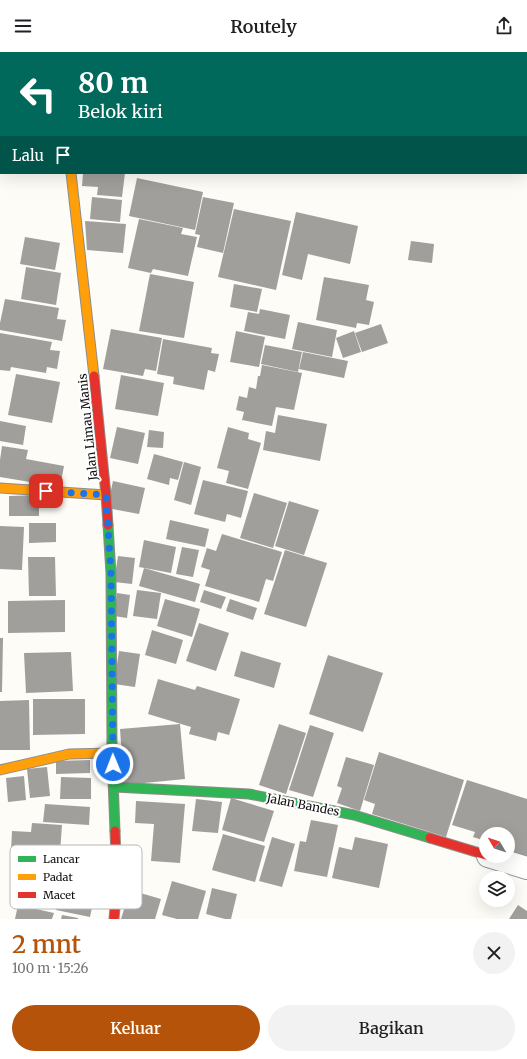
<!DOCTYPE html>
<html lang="id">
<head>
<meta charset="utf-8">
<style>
	:root { --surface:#fff; --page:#f2f2f2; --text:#202124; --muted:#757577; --accent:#b45309 }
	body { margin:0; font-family:Merriweather,serif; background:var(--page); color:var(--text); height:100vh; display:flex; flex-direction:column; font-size:15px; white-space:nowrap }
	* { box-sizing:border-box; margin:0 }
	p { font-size:13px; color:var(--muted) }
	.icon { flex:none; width:22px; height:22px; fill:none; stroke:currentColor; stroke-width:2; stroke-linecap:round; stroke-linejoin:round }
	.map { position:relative; height:867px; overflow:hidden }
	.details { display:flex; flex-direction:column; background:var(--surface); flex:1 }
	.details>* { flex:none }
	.hud { position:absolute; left:0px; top:0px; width:527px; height:122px; box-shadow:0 4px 16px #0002; background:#00695c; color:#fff; overflow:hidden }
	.needle { width:26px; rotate:309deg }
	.buttons { position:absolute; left:479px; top:775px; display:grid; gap:8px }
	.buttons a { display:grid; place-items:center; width:36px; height:36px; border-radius:50%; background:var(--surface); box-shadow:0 4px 16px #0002; font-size:20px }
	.pin { position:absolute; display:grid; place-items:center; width:34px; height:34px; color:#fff; margin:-17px; border-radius:8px; box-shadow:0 2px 6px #0006 }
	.me { position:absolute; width:44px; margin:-22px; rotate:359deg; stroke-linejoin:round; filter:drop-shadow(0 0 3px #0008) }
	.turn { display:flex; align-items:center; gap:14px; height:84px; padding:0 12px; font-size:18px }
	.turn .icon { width:52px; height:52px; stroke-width:2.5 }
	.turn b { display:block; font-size:28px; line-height:34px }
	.then { display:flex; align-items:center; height:38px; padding:0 12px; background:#0003; gap:8px; font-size:15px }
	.round { display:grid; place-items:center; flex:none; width:42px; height:42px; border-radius:21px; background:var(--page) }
	.headline { display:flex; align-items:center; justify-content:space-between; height:68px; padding:0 12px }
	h1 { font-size:24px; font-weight:600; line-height:30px; color:var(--accent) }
	.button { display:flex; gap:8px; margin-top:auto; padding:8px 12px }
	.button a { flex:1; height:46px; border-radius:24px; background:var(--accent); color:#fff; font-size:16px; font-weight:600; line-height:46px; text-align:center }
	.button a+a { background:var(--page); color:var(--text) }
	header { display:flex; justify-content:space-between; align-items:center; height:52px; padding:0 12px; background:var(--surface); font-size:18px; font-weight:600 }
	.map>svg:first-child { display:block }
	.building { fill:#a19f9c }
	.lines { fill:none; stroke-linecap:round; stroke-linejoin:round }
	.street-casing { stroke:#979795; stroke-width:24 }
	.fast-casing { stroke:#8e8d8b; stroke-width:11 }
	.slow-casing { stroke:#8e8d8b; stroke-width:11 }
	.jam-casing { stroke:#8e8d8b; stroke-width:11 }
	.street { stroke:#fffffe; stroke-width:22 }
	.fast { stroke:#30b455; stroke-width:9 }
	.slow { stroke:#ff9f0a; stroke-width:9 }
	.jam { stroke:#e5322d; stroke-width:9 }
	.route { stroke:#1a73e8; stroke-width:7; stroke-dasharray:0 12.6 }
	.labels { text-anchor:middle; stroke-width:4; stroke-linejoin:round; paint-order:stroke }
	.street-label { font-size:12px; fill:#111; stroke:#fff }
	.key { fill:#fff; stroke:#b8b8b8; stroke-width:1 }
	.key-label { font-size:11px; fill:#111 }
</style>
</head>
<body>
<header><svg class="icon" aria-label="menu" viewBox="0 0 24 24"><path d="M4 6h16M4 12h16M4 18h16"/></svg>Routely<svg class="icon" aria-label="share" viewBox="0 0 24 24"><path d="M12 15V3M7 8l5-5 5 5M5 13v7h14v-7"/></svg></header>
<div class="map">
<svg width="527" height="867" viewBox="0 0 527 867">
	<rect width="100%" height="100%" fill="#fdfcf7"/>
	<!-- building -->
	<g class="building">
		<path d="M83 121H125L122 145 97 143 98 135 82 134Z"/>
		<path d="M137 126 203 140 195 178 129 164Z"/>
		<path d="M92 145 122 148 120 170 90 167Z"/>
		<path d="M203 145 234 151 223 201 197 195 200 183 195 182Z"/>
		<path d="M234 157 291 169 276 238 218 225Z"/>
		<path d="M296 160 358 174 350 212 308 202 302 228 282 223Z"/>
		<path d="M139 167 183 176 181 182 197 185 188 224 153 217 151 221 128 216Z"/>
		<path d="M85 169 126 172 123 201 87 198Z"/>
		<path d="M25 185 60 191 55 218 20 212Z"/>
		<path d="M411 189 434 192 432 211 408 208Z"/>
		<path d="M26 215 61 221 56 253 21 247Z"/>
		<path d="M150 222 194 230 184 286 139 279Z"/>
		<path d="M324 225 369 233 366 248 374 250 369 273 357 271 356 276 316 268Z"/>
		<path d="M234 232 262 237 257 260 230 255Z"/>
		<path d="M5 247 59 256 57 267 66 268 62 289 0 278V271Z"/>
		<path d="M260 257 290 263 285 287 244 279 248 260 259 262Z"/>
		<path d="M298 270 337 278 332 305 292 297Z"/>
		<path d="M381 272 388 291 362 300 355 281Z"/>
		<path d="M111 277 162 286 156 319 145 317 143 324 103 317Z"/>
		<path d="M236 279 265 285 259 315 230 310Z"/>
		<path d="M354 279 361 300 343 306 336 286Z"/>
		<path d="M0 281 52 290 50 298 60 299 57 317 47 315 46 321 11 315 10 319 0 318Z"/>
		<path d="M163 287 212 296 211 301 219 302 215 320 208 318 204 338 173 332 174 325 157 322Z"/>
		<path d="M265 293 302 300 298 320 261 312Z"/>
		<path d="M303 300 348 309 344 326 299 317Z"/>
		<path d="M262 313 302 321 294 358 276 355 272 374 242 368 244 360 236 358 239 344 247 346 249 335 256 337 258 324H260Z"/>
		<path d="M16 322 60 330 52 371 8 363Z"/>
		<path d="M121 323 164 331 158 364 115 357Z"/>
		<path d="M278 363 327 372 320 409 263 398 266 379 275 381Z"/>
		<path d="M0 369 26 374 23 393 0 389Z"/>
		<path d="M117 375 145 381 138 412 110 406Z"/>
		<path d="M228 375 249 381 248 387 261 391 248 437 226 431 229 419 217 416Z"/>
		<path d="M149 378 164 380 163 396 147 395Z"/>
		<path d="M2 394 28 398 26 407 64 414 60 435 0 425V408Z"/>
		<path d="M154 402 183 410 178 428 170 426 169 433 147 427Z"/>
		<path d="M184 410 201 415 191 453 174 448Z"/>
		<path d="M203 428 248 439 241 466 227 462 225 470 194 462Z"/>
		<path d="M113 429 145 436 139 462 107 456Z"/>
		<path d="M254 441 287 451 273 496 240 486Z"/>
		<path d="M39 443V464H9V444Z"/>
		<path d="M289 449 319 458 304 503 275 494Z"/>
		<path d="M170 468 209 477 205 495 166 487Z"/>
		<path d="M29 471H56V490L29 491Z"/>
		<path d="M0 474 24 475 22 518 0 517Z"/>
		<path d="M222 482 282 500 273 529 266 527 259 550 205 534 210 518 201 515 207 496 216 499Z"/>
		<path d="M144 488 176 495 171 521 139 515Z"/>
		<path d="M182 495 199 498 193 525 176 522Z"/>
		<path d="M285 498 327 511 306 575 264 562Z"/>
		<path d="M118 504 135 506 132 532 114 530Z"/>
		<path d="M28 505H55L56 544H29Z"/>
		<path d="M144 516 200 532 195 550 139 534Z"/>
		<path d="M137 538 161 541 157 567 133 564Z"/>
		<path d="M204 538 226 545 221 557 200 550Z"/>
		<path d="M117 541 130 543 127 566 114 564Z"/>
		<path d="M165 547 200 557 192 585 157 574Z"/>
		<path d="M230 547 257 556 253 568 226 559Z"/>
		<path d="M65 548V580L8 581V549Z"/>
		<path d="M199 571 229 581 216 619 186 609Z"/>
		<path d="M152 578 183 588 176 612 145 603Z"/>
		<path d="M0 586H3L2 640H0Z"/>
		<path d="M119 599 140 602 135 635 114 632Z"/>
		<path d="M241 599 281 611 274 636 234 624Z"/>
		<path d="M71 600 73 639 26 641 24 601Z"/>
		<path d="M328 603 383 621 363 680 309 662Z"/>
		<path d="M158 627 195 638 197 634 240 647 229 683 218 680 216 689 189 682 191 675 148 662Z"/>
		<path d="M33 647H85V682L33 683Z"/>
		<path d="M29 648 30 698H0V649Z"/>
		<path d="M180 672 185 727 124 733 120 677Z"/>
		<path d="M279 672 306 681 286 742 259 733Z"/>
		<path d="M310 673 334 681 313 745 289 738Z"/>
		<path d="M379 700 464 728 446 785 372 762 375 752 364 748Z"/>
		<path d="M346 705 374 713 360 759 337 751 342 736 337 734Z"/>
		<path d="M90 708V721L56 722V709Z"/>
		<path d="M47 715 50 744 30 746 27 717Z"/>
		<path d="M24 724 26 748 8 750 6 726Z"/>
		<path d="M61 725 91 726V747H60Z"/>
		<path d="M467 728 527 747V814L508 804V782H486V789L473 785 475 780 452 773Z"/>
		<path d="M231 746 274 759 264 790 222 778Z"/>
		<path d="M196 747 222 750 218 781 192 779Z"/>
		<path d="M136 749 185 752 180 811 151 809 154 772 135 771Z"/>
		<path d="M45 752 90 755 89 773 43 770Z"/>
		<path d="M311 768 338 773 327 825 294 819 300 789 306 790Z"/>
		<path d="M32 771 62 773 59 815 26 813 27 800 11 799 12 779 31 780Z"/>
		<path d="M223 782 265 794 255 830 212 818Z"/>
		<path d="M272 785 295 792 282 835 259 829Z"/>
		<path d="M355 785 388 792 379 836 332 826 339 795 352 798Z"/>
		<path d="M64 823 97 831 90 865 56 858Z"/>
		<path d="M172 829 206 839 198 867H177L162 863Z"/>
		<path d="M212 836 237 842 231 867H225L206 862Z"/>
		<path d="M130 838 161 847 155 867H121Z"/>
		<path d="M18 853 54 861 52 867H15Z"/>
		<path d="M518 853 527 859V867H509Z"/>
		<path d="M62 863 78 866V867H61Z"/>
	</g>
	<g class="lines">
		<defs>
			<path id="street" d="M488 804 527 816"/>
			<g id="fast">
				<path d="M66 0V1"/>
				<path d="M108 473 111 522 112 701 115 779"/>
				<path d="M114 735 249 742 354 763 430 786"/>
			</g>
			<g id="slow">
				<path d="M71 121 94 324"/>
				<path d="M0 436 106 443"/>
				<path d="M0 718 69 702 112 701"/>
			</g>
			<g id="jam">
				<path d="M94 324 106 443 108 473"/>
				<path d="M430 786 486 803"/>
				<path d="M114 867 117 832 115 779"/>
			</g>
		</defs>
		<!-- street casing -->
		<use href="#street" class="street-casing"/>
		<!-- fast casing -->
		<use href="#fast" class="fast-casing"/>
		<!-- slow casing -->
		<use href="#slow" class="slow-casing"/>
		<!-- jam casing -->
		<use href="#jam" class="jam-casing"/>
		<!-- street -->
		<use href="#street" class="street"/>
		<!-- fast -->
		<use href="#fast" class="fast"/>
		<!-- slow -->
		<use href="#slow" class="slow"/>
		<!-- jam -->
		<use href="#jam" class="jam"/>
	</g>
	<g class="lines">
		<!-- route -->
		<path class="route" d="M46 439 106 443 111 522 113 712"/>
	</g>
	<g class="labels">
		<!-- street labels -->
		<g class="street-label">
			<text transform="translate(88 375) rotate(-96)" y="4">Jalan Limau Manis</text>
			<text transform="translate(303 753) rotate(11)" y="4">Jalan Bandes</text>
		</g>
	</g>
	<!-- legend -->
	<rect x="10" y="793" width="132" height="64" rx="6" class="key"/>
	<rect x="18" y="804" width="18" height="6" fill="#30b455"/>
	<rect x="18" y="822" width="18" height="6" fill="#ff9f0a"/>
	<rect x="18" y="840" width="18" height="6" fill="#e5322d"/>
	<g class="key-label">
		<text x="43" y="811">Lancar</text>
		<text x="43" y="829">Padat</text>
		<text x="43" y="847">Macet</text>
	</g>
</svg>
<div class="buttons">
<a><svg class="needle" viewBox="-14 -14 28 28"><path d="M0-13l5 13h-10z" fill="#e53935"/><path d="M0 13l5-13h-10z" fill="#757577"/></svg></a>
<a><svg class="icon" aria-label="layers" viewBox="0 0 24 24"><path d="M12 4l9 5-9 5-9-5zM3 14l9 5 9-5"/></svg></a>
</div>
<div class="pin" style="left:46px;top:439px;background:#d93025"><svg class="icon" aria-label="arrive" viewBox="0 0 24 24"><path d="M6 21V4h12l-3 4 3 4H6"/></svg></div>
<svg class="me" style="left:113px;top:712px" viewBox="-20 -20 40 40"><circle r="17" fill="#1a73e8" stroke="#fff" stroke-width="3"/><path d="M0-11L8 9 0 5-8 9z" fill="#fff"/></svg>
<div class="hud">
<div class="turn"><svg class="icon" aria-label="left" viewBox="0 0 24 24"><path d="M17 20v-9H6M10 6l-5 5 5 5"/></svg><div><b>80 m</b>Belok kiri</div></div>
<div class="then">Lalu<svg class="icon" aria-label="arrive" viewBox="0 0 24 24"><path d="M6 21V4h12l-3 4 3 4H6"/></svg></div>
</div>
</div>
<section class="details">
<div class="headline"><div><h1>2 mnt</h1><p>100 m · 15:26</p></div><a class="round"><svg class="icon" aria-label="close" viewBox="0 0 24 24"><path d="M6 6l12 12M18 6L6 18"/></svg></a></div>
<div class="button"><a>Keluar</a><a>Bagikan</a></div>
</section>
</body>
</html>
